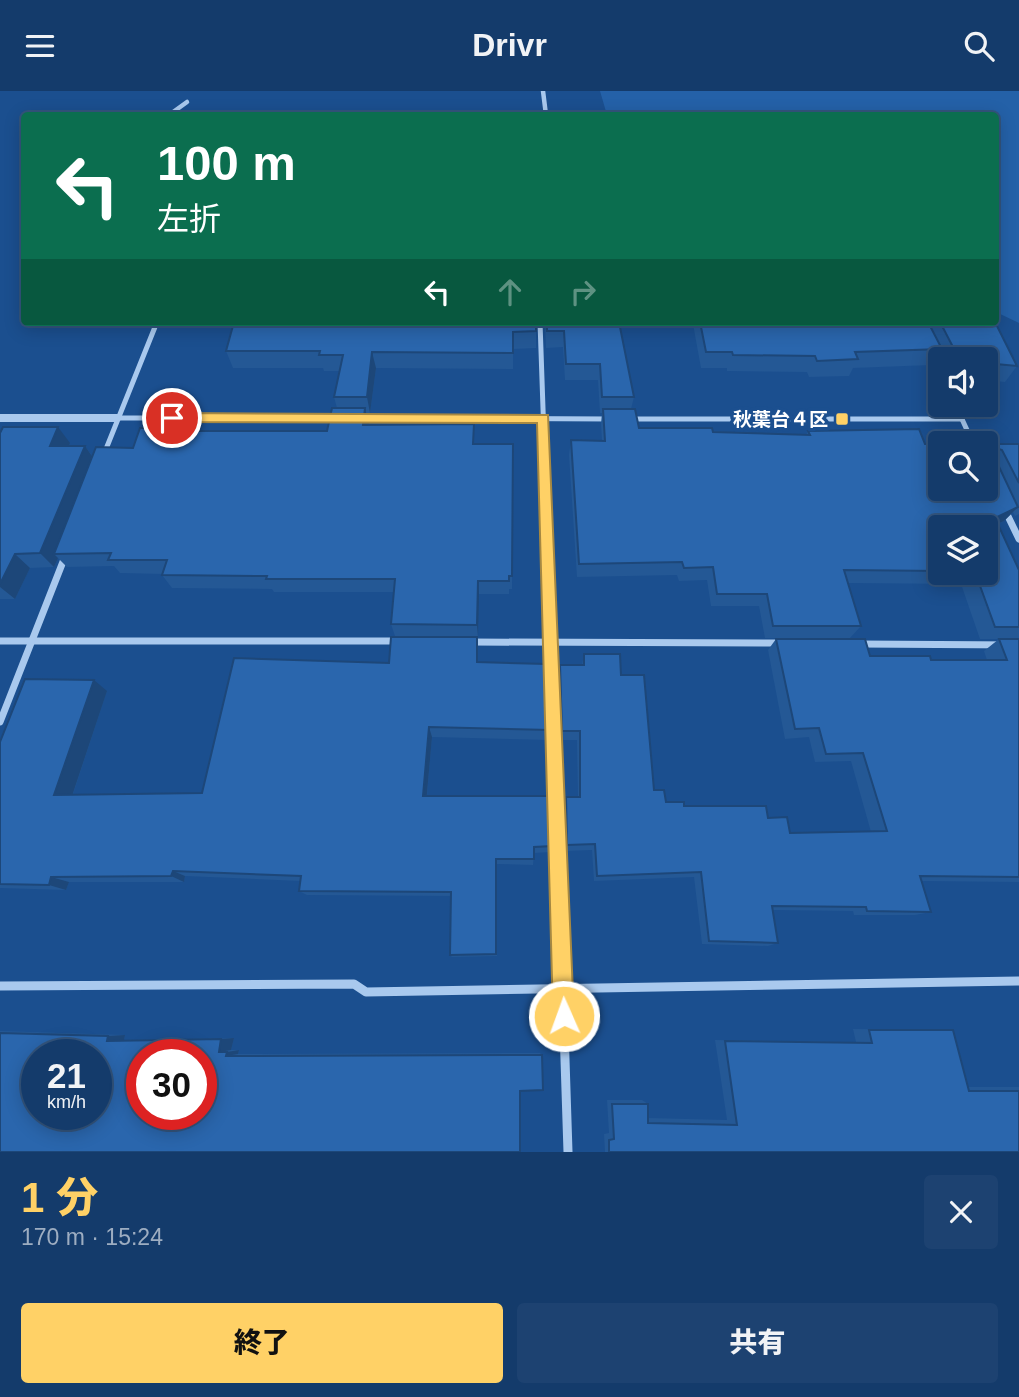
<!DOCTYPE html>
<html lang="ja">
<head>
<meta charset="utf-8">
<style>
	:root { --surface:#143b6b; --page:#1d4271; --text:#f1f3f6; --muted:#9dadc1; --line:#33557e; --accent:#ffd166 }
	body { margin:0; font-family:Arial,"Noto Sans JP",sans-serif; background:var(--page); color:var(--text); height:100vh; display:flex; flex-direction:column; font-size:26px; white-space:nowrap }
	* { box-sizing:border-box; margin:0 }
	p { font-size:23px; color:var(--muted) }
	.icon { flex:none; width:38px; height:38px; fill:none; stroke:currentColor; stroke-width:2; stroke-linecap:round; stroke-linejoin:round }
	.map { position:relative; height:1061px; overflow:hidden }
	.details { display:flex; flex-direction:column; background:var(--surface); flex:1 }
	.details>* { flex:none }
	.banner { position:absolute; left:21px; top:21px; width:978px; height:214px; border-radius:7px; box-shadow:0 4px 18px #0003,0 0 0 2px var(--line); background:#0b6e4f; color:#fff; overflow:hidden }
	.buttons { position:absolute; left:928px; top:256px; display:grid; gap:14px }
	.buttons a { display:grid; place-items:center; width:70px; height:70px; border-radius:7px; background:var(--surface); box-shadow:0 4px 18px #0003,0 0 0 2px var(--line); font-size:35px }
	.speed { position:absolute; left:21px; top:948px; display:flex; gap:14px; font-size:35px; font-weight:700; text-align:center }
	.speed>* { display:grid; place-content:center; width:91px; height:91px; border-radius:50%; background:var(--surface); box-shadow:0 4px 18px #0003,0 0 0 2px var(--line); line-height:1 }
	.speed small { font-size:18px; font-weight:400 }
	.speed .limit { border:10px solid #d22; background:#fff; color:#111 }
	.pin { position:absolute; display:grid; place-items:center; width:60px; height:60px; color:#fff; margin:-30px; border:4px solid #fff; border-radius:50%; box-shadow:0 2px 7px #0007 }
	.me { position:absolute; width:77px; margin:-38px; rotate:358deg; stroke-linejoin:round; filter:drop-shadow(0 0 5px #0008) }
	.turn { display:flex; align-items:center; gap:24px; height:147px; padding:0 21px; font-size:32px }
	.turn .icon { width:91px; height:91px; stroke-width:2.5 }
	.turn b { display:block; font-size:49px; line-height:60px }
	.lanes { display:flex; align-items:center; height:66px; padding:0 21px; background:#0003; justify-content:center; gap:35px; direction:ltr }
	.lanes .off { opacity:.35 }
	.round { display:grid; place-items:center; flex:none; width:74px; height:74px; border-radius:7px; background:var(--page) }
	.headline { display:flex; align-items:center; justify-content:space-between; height:119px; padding:0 21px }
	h1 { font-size:42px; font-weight:800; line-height:52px; color:var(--accent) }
	.button { display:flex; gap:14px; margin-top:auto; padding:14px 21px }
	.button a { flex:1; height:80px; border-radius:7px; background:var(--accent); color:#111; font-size:28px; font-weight:800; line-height:80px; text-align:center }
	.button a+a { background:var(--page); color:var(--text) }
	header { display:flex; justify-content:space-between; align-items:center; height:91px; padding:0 21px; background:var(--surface); font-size:32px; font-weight:800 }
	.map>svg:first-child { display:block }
	.green { fill:#2461a8 }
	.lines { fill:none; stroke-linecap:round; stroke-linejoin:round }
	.minor-far3 { stroke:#a9c9ee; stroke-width:4.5 }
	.minor-far2 { stroke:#a9c9ee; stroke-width:5 }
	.minor-far1 { stroke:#a9c9ee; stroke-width:7 }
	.minor { stroke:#a9c9ee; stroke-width:9 }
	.tertiary { fill:#a9c9ee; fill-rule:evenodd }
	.wall { fill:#245895; fill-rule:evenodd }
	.shaded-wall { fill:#1d4779 }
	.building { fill:#2a66ad; stroke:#1d4779; stroke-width:2; fill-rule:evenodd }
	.route { fill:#ffd166; stroke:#a68842; stroke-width:2 }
	.poi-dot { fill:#ffd166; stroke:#1b4f8f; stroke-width:2.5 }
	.labels { text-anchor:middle; stroke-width:7; stroke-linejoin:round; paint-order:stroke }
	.poi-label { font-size:19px; font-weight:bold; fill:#fff; stroke:#1b4f8f; text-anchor:end }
</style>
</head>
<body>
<header><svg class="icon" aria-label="menu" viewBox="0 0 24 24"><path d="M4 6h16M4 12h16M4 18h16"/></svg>Drivr<svg class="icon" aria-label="search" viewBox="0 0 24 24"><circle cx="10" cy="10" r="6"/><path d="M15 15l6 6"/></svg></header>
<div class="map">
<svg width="1019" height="1061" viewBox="0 0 1019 1061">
	<rect width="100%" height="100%" fill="#1b4f8f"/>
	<!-- green -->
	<path class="green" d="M600 0H1019V232L996 221V24H607Z"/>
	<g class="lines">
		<!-- minor-far3 -->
		<g class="minor-far3">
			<path d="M543 0 546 24"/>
			<path d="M169 24 187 11"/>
		</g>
		<!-- minor-far2 -->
		<g class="minor-far2">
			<path d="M540 231 546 404"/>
			<path d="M931 261 940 280"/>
			<path d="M955 313 973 352"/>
			<path d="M118 327H338"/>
			<path d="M361 327 611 328"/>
			<path d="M630 328H962"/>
			<path d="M104 363 157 231"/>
		</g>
		<!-- minor-far1 -->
		<g class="minor-far1">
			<path d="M546 402 556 693"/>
			<path d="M1004 417 1019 448"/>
			<path d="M0 550H398"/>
			<path d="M470 551 780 552"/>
			<path d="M858 553 1019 554"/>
			<path d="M0 631 66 463"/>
		</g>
		<!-- minor -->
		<g class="minor">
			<path d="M556 691 568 1061"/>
			<path d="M0 895 354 893 366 901 1019 890"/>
		</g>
		<!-- tertiary -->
		<path class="tertiary" d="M0 323H118L123 327 118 331H0Z"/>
	</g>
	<!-- wall -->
	<g class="wall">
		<path d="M234 231 536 240V257L513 258V278L376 277 370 322H367L369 334 475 353H513L512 498H509V503H479L478 546 395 545 391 533 394 501H274L272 498 172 497 162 484V483L120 482 114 475 67 476 58 467 54 476 30 477 15 508H0V342L70 352 69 355H85L93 366 198 340H327L337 317 334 306 339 280H324L323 277H233L226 260Z"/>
		<path d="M545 231H974L1017 275 1005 291 985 289V268H940L938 264 931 274 853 277 849 285 809 286 807 281 727 280V277H701L693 233H619L634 306 631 318 639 337 806 344 808 340 925 353H1019V423L1015 425 1013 421 1004 430 998 433 1019 479V548H980L961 493 848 492 861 535 850 547H765L759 515H711L707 489 679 490 677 484 577 486 569 364 571 349 602 350 601 333 602 322H600L598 289H565L563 256 546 257ZM940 436 985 481H940Z"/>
		<path d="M776 548 870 565 931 569H987L984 560 999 548H1019V791L921 790 931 821 915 824H854L853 820 772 819 778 852 768 855 702 853 694 786 594 790 592 759 565 760 564 713 566 706H578L577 649H561L558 585 560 574H582L584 563 621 584 654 699 666 711 684 715 768 727 790 742 871 741 851 670 815 671 809 646 785 648 768 559Z"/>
		<path d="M478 558V571L550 639 548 649 432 646 427 705 553 755 551 761 534 762 533 774 497 773V865L452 866 450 864 451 805 307 804 299 800 300 790 185 785 184 791H69L66 799 0 797V651L107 600 73 703 202 702 389 572Z"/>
		<path d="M853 938 953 939 968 996H1019V1061H605L604 1043 609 1042 607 1009H642L648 1013V1027L727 1029 715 949 856 951Z"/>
		<path d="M0 940 125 944 124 949 234 947 231 959H239L238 963 540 962 542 964 520 1000 0 1061Z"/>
	</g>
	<!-- shaded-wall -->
	<g class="shaded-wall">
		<path d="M372 261 376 277 370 322 367 306Z"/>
		<path d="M365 317 369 333 367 349 363 334Z"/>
		<path d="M58 336 70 352 63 370 50 355Z"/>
		<path d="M85 355 96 371 54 463 58 467 54 476 40 462Z"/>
		<path d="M1018 416 1004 430 985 438 995 427Z"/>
		<path d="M15 463 30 477 15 508 0 496V493Z"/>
		<path d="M478 490 479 503 478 546 477 534Z"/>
		<path d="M94 589 107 600 70 711 54 704Z"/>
		<path d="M429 636 432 646 426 713 423 705Z"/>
		<path d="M173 780 185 785 184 791 171 785Z"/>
		<path d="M51 786 69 791 66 799 49 794Z"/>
		<path d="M125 944 124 949 107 950 108 945Z"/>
		<path d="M234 947 231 959 219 961 221 948Z"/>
		<path d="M239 959 238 963 226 965 227 961Z"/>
	</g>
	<!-- building -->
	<g class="building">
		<path d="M234 231H536V240L513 241V262L372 261 367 306H334L343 264H319L320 260H226Z"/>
		<path d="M547 231H619L634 306H602L600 273H566L564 240H547Z"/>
		<path d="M700 231H928L942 258 855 261 858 268 817 270 815 265 733 264 732 261H706Z"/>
		<path d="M940 231H995L1017 275 985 272V268H976L972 258H954Z"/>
		<path d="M332 317H365L363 334 474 333 473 353H513L512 485H509V490H478L477 534 391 533 395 488H266L267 485 162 484 167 469H108L111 462 54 463 96 356 133 357 140 337H196L195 340H327Z"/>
		<path d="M603 318H635L639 337H712L713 341 810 344 808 340 919 338 925 353H940V397H985V353H1019V392L1002 359 996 357 993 363 1018 416 995 427 1019 479V536H995L975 481H985V436H940V480L844 479 861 535H773L767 503H717L713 476 684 477 682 471 579 473 571 349 605 350Z"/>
		<path d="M3 336H58L50 355H85L40 462 15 463 0 493V342Z"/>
		<path d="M391 546H477V571L547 573 550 639 429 636 423 705H551L553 755 534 756V768H496V863L450 864 451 801 299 800 301 785 173 780 171 785 51 786 49 794 0 793V651L25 588 94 589 54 704 202 702 234 567 389 572Z"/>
		<path d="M776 548H865L870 565H930L931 569H1007L999 548H1019V786L920 785 931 821 867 820 866 816 772 815 778 852 709 850 701 781 597 785 595 753 567 754 566 706H580V640H562L560 574H584V563H620L621 584H644L654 699H664L666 711H684V715H766L768 727 787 726 790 742 887 740 863 662 826 663 819 637 795 638Z"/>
		<path d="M869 939H953L969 1000H1019V1061H609V1049L614 1048 612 1013H648V1032L737 1034 725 950 872 952Z"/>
		<path d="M0 942 108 945 107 950 221 948 219 961H227L226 965 542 964 543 999 520 1000V1061H0ZM37 964H96V1024H37ZM142 964H201V1024H142Z"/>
	</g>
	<!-- route -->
	<path class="route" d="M172 322 548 324 574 925 571 932 564 936 556 932 553 925 537 332 172 331 165 327Z"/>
	<!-- markers -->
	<rect class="poi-dot" x="835" y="321" width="14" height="14" rx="3.5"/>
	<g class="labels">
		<!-- poi labels -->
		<g class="poi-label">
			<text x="828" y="335">秋葉台４区</text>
		</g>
	</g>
</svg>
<div class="buttons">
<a><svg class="icon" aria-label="sound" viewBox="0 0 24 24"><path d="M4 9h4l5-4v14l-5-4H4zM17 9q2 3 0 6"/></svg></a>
<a><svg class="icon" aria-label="search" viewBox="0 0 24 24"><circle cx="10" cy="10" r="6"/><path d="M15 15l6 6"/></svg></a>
<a><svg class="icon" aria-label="layers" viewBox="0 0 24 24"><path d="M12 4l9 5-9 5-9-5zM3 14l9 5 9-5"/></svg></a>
</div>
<div class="speed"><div>21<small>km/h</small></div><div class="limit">30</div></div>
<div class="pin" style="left:172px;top:327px;background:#d93025"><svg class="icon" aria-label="arrive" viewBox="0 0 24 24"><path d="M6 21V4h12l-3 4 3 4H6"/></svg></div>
<svg class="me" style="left:564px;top:925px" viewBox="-20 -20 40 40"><circle r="17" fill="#ffd166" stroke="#fff" stroke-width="3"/><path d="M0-11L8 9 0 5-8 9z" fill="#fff"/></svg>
<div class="banner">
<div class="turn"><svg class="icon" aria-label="left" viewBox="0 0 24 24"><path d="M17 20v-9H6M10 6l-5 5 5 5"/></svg><div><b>100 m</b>左折</div></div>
<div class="lanes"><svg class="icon" aria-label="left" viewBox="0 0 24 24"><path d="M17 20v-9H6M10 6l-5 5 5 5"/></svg><svg class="icon off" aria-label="ahead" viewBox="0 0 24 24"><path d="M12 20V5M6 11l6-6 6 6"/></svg><svg class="icon off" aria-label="right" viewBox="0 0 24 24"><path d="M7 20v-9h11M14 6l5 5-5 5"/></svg></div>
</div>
</div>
<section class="details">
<div class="headline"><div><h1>1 分</h1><p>170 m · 15:24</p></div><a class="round"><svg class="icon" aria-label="close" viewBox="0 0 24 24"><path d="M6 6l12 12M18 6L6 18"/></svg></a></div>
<div class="button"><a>終了</a><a>共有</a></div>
</section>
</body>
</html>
